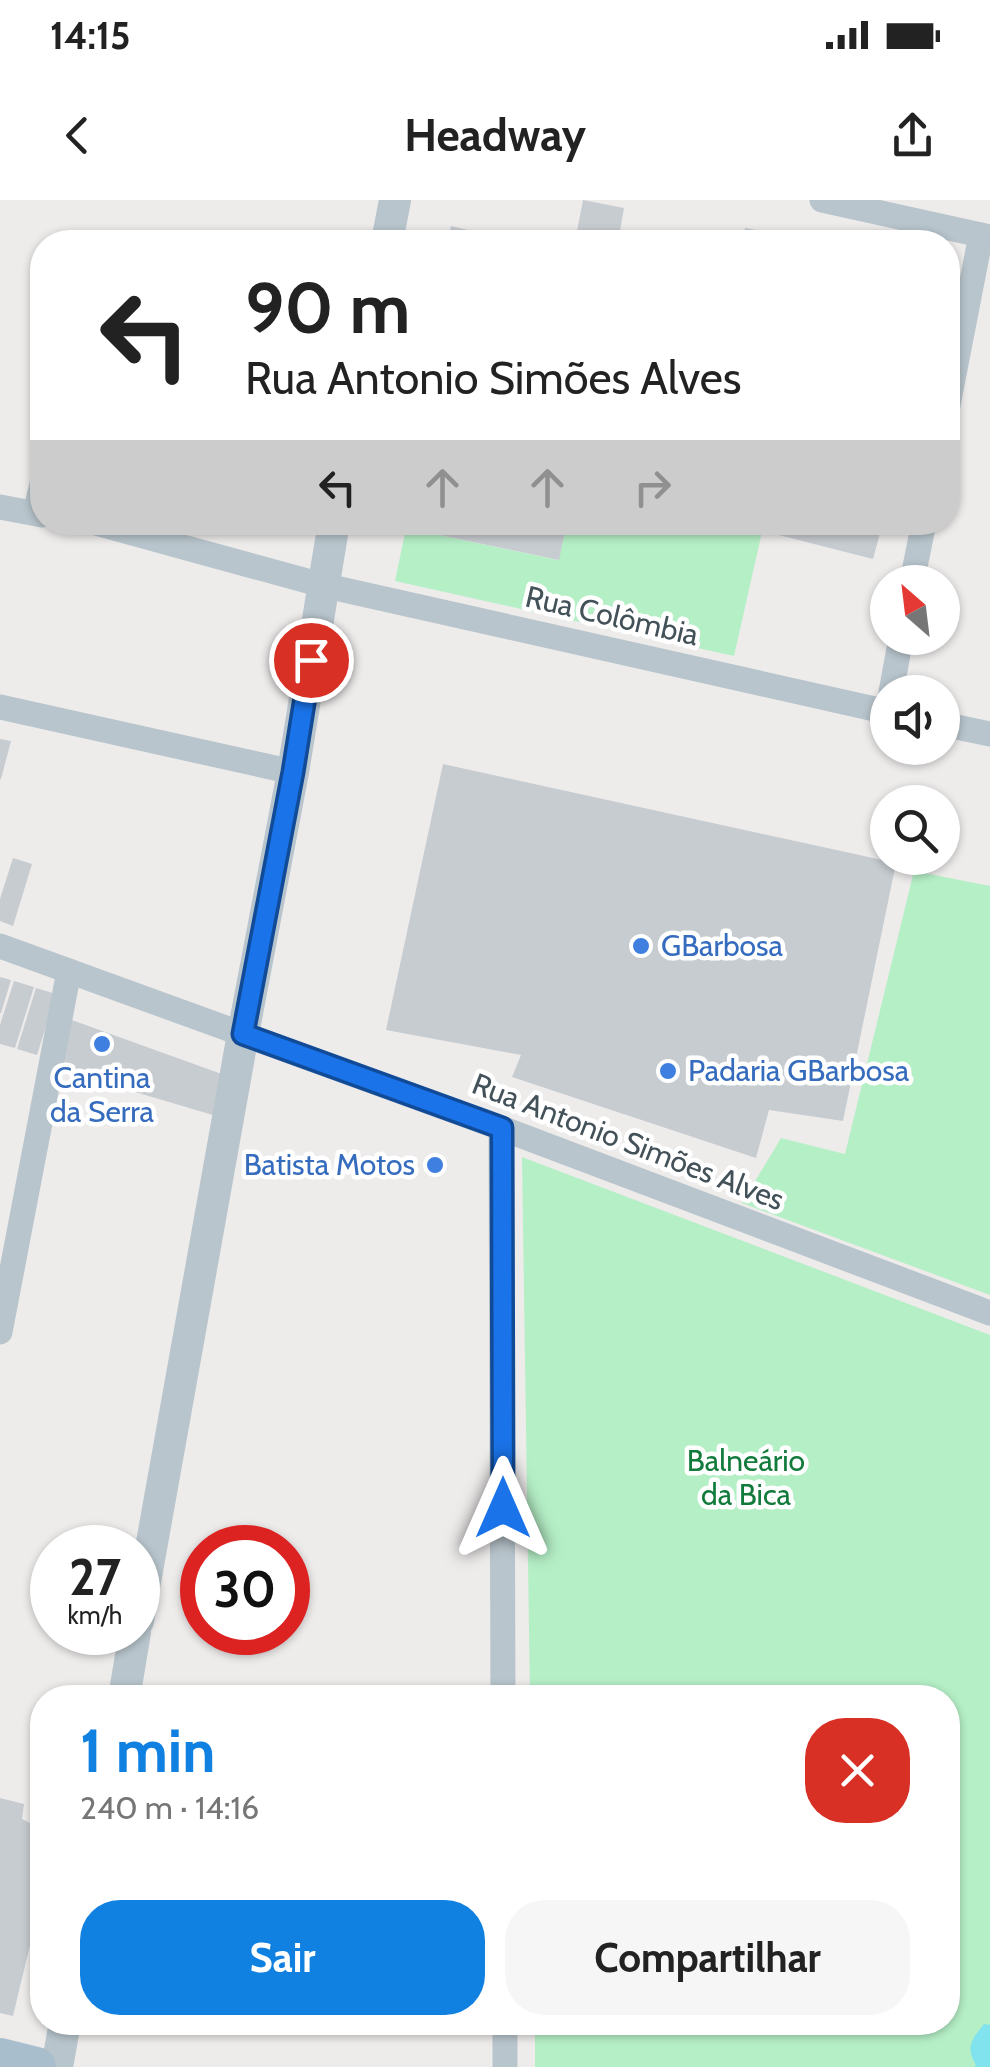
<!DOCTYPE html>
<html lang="pt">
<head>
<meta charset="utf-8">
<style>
	:root { --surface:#fff; --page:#f6f6f6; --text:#222; --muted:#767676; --accent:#1181e1 }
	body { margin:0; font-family:Cabin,sans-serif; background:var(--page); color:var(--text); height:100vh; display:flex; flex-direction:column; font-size:38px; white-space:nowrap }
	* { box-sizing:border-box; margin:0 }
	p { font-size:32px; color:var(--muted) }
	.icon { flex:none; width:55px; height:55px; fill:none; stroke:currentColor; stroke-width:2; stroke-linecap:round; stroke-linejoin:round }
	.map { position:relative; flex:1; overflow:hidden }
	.side { position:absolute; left:30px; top:1485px; width:930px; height:350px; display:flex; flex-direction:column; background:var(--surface); border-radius:40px; box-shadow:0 2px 8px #0004 }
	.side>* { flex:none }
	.guide { position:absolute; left:30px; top:30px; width:930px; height:305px; border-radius:40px; box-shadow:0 2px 8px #0004; background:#fff; color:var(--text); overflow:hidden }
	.needle { width:65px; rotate:332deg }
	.tools { position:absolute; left:870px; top:365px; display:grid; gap:20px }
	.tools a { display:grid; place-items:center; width:90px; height:90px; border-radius:50%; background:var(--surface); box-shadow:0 2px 8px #0004; font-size:50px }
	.speed { position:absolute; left:30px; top:1325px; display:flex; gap:20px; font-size:50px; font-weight:700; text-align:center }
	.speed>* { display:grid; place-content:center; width:130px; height:130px; border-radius:50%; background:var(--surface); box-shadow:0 2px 8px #0004; line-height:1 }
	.speed small { font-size:25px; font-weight:400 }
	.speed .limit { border:15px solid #d22; background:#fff; color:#111 }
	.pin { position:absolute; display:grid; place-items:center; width:85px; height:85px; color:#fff; margin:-42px; border:5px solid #fff; border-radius:50%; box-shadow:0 2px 10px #0007 }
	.me { position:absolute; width:110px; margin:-55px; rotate:0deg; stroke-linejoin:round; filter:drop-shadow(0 0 8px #0008) }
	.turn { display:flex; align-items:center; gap:35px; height:210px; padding:0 50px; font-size:45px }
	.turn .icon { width:130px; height:130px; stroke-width:2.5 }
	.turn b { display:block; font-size:70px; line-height:85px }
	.lanes { display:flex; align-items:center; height:95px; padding:0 50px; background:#0003; justify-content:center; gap:50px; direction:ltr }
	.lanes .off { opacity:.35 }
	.round { display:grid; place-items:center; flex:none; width:105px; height:105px; border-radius:40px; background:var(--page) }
	.head { display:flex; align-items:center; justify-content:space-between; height:170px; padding:0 50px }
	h1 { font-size:60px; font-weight:700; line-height:75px; color:var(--accent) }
	.primary-button { display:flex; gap:20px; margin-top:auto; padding:20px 50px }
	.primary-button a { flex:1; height:115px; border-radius:40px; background:var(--accent); color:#fff; font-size:40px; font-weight:700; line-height:115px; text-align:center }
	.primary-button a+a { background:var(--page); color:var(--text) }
	.status { display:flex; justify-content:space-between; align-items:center; height:70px; padding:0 50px; background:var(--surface); direction:ltr }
	.status svg { height:28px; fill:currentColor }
	header { display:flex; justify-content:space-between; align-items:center; height:130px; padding:0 50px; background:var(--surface); font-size:45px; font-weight:700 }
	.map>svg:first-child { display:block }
	.green { fill:#b5efc6 }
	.water { fill:#80e3ee }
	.building { fill:#c7ccd1 }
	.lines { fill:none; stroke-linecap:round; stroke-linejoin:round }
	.service { stroke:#b8c5cc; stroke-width:12 }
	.minor { stroke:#b8c5cc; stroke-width:25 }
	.tertiary { stroke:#b8c5cc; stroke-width:32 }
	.primary { stroke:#a9becc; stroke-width:40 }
	.route-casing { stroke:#114b97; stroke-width:25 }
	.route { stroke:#1a73e8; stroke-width:18 }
	.shop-dot { fill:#3f7fe0; stroke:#fff; stroke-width:4 }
	.labels { text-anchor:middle; stroke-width:9; stroke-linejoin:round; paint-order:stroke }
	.street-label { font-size:30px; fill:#435159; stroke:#fff }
	.shop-label { font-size:30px; fill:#366cbe; stroke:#fff; text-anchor:start }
	.park-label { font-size:30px; fill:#127b3c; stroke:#fff }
</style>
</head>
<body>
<div class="status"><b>14:15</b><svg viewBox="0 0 49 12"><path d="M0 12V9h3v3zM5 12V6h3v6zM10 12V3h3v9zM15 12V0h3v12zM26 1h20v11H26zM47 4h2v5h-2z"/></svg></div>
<header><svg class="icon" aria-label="back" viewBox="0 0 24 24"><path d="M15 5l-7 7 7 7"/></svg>Headway<svg class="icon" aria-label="share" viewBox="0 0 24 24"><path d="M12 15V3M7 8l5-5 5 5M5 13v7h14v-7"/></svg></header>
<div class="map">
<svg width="990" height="1867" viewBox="0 0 990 1867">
	<rect width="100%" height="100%" fill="#eeebeb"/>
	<!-- green -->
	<g class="green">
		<path d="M567 323H764L734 456 395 381 406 328 558 360Z"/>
		<path d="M914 671 990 686V1095L742 1003 781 938 845 954Z"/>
		<path d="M522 957 990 1135V1867H535V1823L948 1822V1498L530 1497Z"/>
	</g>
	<!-- water -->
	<path class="water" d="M984 1824 990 1825V1867H974L976 1865C965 1847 972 1839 984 1824Z"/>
	<!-- building -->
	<g class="building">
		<path d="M583 0 624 8 618 42H575Z"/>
		<path d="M451 26 514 41 513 42H447Z"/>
		<path d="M745 28 798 38 797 42H742Z"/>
		<path d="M407 322H567L559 360 406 328Z"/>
		<path d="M770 322H883L873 359 767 332Z"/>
		<path d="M0 539 11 541 1 579H0Z"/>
		<path d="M443 564 896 663 843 921 769 910 756 958 512 877 521 855 386 830Z"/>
		<path d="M13 658 32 664 13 726 0 721V699Z"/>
		<path d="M0 777 11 780 1 813H0Z"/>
		<path d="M14 781 34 787 15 848 0 844V825Z"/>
		<path d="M36 788 56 794 37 855 17 849Z"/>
		<path d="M69 819 230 877 223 918 61 870Z"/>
		<path d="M0 1598 24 1604 22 1619 42 1629V1695L13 1816 0 1813Z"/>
	</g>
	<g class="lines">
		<!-- service -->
		<path class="service" d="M28 314 42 257"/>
		<!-- minor -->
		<g class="minor">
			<path d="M822 0 990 37"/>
			<path d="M948 205 981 35"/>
			<path d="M0 307 42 315"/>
			<path d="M92 322 322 385 888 512"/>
			<path d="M912 382 924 322"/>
			<path d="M891 492 901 438"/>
			<path d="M0 507 293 572"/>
			<path d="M942 524 990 534"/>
			<path d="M0 746 501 928 990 1113"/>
			<path d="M501 928 503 1498"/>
			<path d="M0 1132 69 771"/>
			<path d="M505 1822V1867"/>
		</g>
		<!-- tertiary -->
		<g class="tertiary">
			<path d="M387 42 395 0"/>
			<path d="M138 1421 243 834 293 572 334 322"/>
			<path d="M124 1498 135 1432"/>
			<path d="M57 1867 65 1822"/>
		</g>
		<!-- primary -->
		<path class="primary" d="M0 1858 36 1867"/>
	</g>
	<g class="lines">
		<defs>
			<path id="route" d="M311 460 293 572 243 834 502 928 503 1308"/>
		</defs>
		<!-- route casing -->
		<use href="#route" class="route-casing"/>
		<!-- route -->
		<use href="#route" class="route"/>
	</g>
	<!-- markers -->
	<g class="shop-dot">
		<circle cx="641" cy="746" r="10"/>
		<circle cx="102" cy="844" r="10"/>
		<circle cx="668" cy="871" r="10"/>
		<circle cx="435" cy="965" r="10"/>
	</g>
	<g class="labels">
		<!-- street labels -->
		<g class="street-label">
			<text transform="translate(612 416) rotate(13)" y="10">Rua Colômbia</text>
			<text transform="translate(628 942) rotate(21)" y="10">Rua Antonio Simões Alves</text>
		</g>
		<!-- shop labels -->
		<g class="shop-label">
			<text x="661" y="756">GBarbosa</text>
			<text x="688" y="881">Padaria GBarbosa</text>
			<text x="102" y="888" text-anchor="middle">Cantina<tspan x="102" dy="34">da Serra</tspan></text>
			<text x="415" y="975" text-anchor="end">Batista Motos</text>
		</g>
		<!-- park labels -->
		<g class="park-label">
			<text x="746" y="1271">Balneário<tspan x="746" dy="34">da Bica</tspan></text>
		</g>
	</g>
</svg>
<div class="tools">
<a><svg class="needle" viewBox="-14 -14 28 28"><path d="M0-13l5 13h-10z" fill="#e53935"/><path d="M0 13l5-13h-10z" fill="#767676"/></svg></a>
<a><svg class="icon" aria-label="sound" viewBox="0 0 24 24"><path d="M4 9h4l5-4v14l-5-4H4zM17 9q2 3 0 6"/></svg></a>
<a><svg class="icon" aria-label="search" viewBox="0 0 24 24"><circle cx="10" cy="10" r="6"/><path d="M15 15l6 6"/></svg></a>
</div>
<div class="speed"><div>27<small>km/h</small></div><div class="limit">30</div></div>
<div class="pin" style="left:311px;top:460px;background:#d93025"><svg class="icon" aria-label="arrive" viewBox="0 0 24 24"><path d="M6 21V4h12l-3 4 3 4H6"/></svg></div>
<svg class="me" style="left:503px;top:1308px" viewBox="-20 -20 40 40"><path d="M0-17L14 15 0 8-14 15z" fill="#1a73e8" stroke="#fff" stroke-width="4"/></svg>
<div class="guide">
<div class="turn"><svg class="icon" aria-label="left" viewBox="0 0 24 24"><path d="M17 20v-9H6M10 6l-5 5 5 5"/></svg><div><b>90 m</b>Rua Antonio Simões Alves</div></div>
<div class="lanes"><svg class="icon" aria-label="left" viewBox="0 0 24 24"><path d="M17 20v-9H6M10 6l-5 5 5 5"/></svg><svg class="icon off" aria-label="ahead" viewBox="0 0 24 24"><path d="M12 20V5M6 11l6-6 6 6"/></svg><svg class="icon off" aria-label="ahead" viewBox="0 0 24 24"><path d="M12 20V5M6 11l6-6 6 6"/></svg><svg class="icon off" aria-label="right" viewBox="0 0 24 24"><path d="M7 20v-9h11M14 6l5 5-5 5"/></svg></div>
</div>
<section class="side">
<div class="head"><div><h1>1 min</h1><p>240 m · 14:16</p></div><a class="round" style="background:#d93025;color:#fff"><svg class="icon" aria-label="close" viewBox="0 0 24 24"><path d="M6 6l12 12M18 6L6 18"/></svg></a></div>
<div class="primary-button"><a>Sair</a><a>Compartilhar</a></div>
</section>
</div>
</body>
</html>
